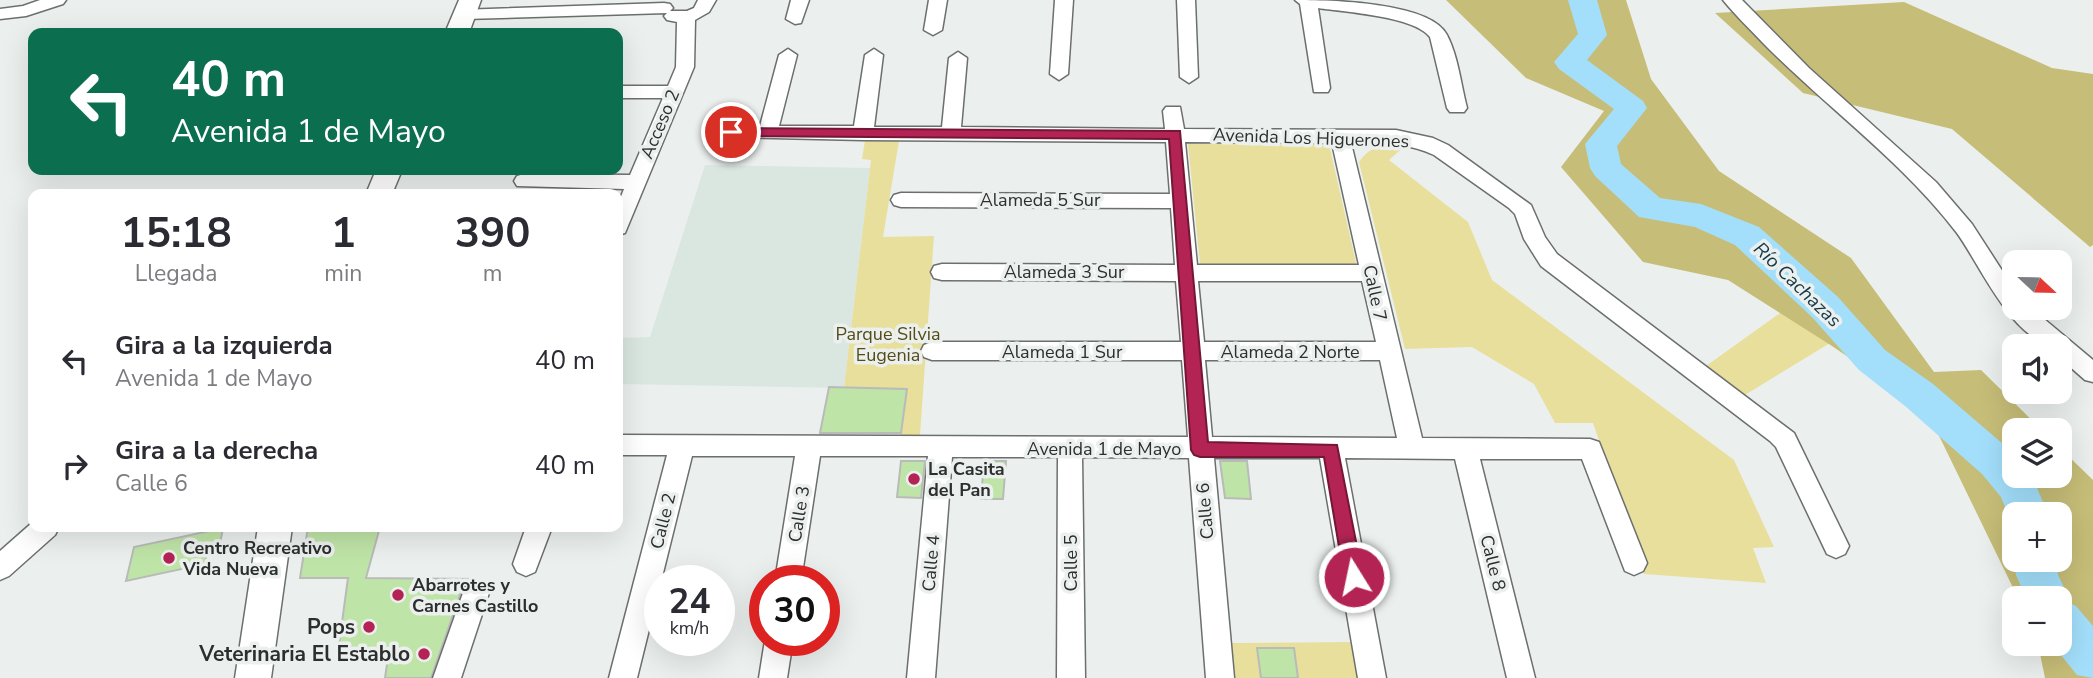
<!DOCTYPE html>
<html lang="es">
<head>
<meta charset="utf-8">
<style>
	:root { --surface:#fff; --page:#f7f7f7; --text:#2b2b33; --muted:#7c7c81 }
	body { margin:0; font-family:"Nunito Sans",sans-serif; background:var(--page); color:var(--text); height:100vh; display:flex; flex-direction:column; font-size:26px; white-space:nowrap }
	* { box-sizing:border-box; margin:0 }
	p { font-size:23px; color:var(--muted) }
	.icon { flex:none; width:38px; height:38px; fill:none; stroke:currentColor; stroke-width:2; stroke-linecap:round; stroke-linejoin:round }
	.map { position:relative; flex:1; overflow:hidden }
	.details { position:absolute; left:28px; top:189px; width:595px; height:343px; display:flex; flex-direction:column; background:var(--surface); border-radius:14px; box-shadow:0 7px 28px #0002 }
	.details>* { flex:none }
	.banner { position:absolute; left:28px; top:28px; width:595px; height:147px; border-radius:14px; box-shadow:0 7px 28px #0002; background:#0b6e4f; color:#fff; overflow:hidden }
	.needle { width:46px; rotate:112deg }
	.fabs { position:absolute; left:2002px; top:250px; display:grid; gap:14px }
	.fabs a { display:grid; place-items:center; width:70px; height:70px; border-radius:14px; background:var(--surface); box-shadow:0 7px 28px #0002; font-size:35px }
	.speed { position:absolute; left:644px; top:565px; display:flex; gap:14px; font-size:35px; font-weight:700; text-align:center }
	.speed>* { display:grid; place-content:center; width:91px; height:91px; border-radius:50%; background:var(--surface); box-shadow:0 7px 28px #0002; line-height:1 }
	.speed small { font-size:18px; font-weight:400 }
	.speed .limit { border:10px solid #d22; background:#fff; color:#111 }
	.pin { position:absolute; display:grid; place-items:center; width:60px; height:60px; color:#fff; margin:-30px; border:4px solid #fff; border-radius:50%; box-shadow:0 2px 7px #0007 }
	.me { position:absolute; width:77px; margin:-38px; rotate:350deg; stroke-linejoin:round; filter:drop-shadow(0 0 5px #0008) }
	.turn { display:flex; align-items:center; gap:24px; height:147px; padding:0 28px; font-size:32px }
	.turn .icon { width:91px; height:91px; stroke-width:2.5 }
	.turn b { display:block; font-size:49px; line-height:60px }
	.eta { display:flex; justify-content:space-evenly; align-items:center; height:119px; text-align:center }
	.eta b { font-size:42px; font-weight:700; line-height:49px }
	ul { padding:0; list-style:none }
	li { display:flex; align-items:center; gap:21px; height:105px; padding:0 28px }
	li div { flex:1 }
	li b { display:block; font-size:26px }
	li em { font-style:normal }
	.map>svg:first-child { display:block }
	.built { fill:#dae6e0 }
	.green { fill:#e8df9d }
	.forest { fill:#c6bd78; fill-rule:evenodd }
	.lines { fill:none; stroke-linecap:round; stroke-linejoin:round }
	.river { fill:#a3dffb; fill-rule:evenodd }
	.building { fill:#bfe4a7; stroke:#b9bbb8; stroke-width:2 }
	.minor-casing { stroke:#6b6f6d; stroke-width:3 }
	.major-casing { stroke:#6b6f6d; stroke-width:3 }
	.minor { fill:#fff; fill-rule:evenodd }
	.major { fill:#fff; fill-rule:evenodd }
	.route { fill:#b32354; stroke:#741737; stroke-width:2 }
	.poi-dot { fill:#b32354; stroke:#ebf0ee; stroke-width:2.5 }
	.labels { text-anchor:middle; stroke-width:7; stroke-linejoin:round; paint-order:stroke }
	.street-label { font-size:18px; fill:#2d2f2e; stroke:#ebf0ee }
	.park-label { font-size:18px; fill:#534c17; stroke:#ebf0ee }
	.poi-label { font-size:18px; font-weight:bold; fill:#2d2f2e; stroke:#ebf0ee; text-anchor:start }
	.water-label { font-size:19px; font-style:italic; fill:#133645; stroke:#ebf0ee }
	.near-poi-label { font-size:21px; font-weight:bold; fill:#2d2f2e; stroke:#ebf0ee; text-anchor:end }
</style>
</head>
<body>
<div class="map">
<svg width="2093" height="678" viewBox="0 0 2093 678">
	<rect width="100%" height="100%" fill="#ebf0ee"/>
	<!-- built -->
	<path class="built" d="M705 165 870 168 844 388 618 384V338L650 337Z"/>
	<!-- green -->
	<g class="green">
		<path d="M865 140 899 141 883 237 934 236 920 435H901L906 389 844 388 871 160 862 159Z"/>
		<path d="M1188 144H1329L1357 267 1200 264Z"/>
		<path d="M1393 144 1406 145 1389 160 1468 222 1492 280 1734 460 1774 547 1753 548 1766 583 1644 574 1593 423H1555L1534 384 1472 347 1405 349 1359 162C1368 149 1377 146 1393 144Z"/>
		<path d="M1787 308 1830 343 1745 395 1706 366Z"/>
		<path d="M1352 642 1358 678H1298L1294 649H1258L1261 678H1233L1229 643Z"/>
	</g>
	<!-- forest -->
	<g class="forest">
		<path d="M1446 0H1626L1651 79 1719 171 1851 258 1934 372 1981 370 2042 430H2014V476H2060V448L2093 480V678H2045L2038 644H2060V598H2018L1927 411 1832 346 1728 280 1643 262 1561 167 1604 111 1526 78ZM2014 514H2060V560H2014Z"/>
		<path d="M1904 2 2052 68 2093 74V245L2090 247 1952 129 1803 93 1715 13Z"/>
	</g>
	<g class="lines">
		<!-- river -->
		<g class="river">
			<path d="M1568 0H1597L1607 35 1587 60 1643 101 1647 108 1617 146 1621 164 1660 198 1701 204 1759 227 1838 297 1885 350 1933 384 2010 450 2014 455V476H2032L2048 514H2014L2013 527 2001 497 1982 474 1905 406 1859 370 1812 317 1735 245 1695 227 1639 217 1595 176 1590 168 1585 144 1614 109 1559 69 1554 62 1578 34Z"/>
			<path d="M2014 559 2056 560 2058 575 2069 598 2067 602 2076 606 2093 626V678L2077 675 2052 644H2060V598H2026L2016 575Z"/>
		</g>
	</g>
	<!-- building -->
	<g class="building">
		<path d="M829 387 907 389 901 433H820Z"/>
		<path d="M901 461H925L921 498 897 497Z"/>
		<path d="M984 461H1006L1003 499H981Z"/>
		<path d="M1220 461H1247L1251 499 1225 498Z"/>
		<path d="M308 527H380L366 578 472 579 465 583 461 592 431 678H385L389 650 337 659 348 578H300Z"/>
		<path d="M223 528 219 549 207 551 205 564 126 581 134 547Z"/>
		<path d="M1257 648H1294L1298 678H1261Z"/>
	</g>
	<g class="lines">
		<defs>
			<g id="minor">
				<path d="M40 0H66L63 4 26 16 0 19V9L23 6Z"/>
				<path d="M698 0H716L709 12 695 20 694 67 625 233 618 235V204L624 189 517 186 514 181 517 176 524 174 630 175 663 98H618V86H668L676 67 677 22 667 20 664 16 667 13 465 19 459 18 456 14 459 10 664 3 670 4 673 8 670 11H687L694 8Z"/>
				<path d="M791 0H809L801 23 795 24 786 19Z"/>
				<path d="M929 0H947L942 30 933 35 924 30Z"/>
				<path d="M1055 0H1073L1068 74 1059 80 1050 74Z"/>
				<path d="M1177 0H1195L1198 77 1189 83 1180 77Z"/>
				<path d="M1295 0C1329 0 1431 2 1447 35 1458 56 1461 85 1467 108L1464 112H1450L1447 108 1430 37C1414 16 1345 12 1318 8L1330 88 1328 92H1314L1300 4Z"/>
				<path d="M1723 0H1742L1809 68 1936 182 1972 224 2014 289V308H2031L2093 360V382L2085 380 2060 358V346C2014 346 1981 266 1957 233 1902 161 1826 107 1763 43 1750 29 1735 15 1723 0Z"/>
				<path d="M788 49 797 55 779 126H854L865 55 874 49 883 55 874 127H942L949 58 958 52 967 58 961 127 1165 129 1163 111 1166 107H1180L1184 129 1396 130 1433 138 1448 145 1531 205 1545 237 1557 254 1794 433 1849 546 1845 554 1836 558 1827 554 1776 447 1770 441 1541 266 1524 239 1515 214 1509 208 1434 155C1407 142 1380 143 1351 143L1422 438 1590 439 1599 442 1647 563 1643 571 1634 575 1625 571 1582 459H1480L1535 678H1507L1455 459 1345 458 1386 678H1358L1320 458H1214L1234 678H1206L1189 458 1082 457 1085 678H1057L1058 457H952L935 678H907L928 456H820L801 581H775L795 456H692L637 678H609L667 455H618V435L1188 437 1182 360H932L924 357 921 351 924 345 932 342H1181L1176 281 942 280 934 278 931 272 934 266 942 264 1175 265 1171 208 901 207 894 205 891 200 894 195 901 193 1170 194 1166 142 863 140 724 137 721 132 724 127 760 126 779 55ZM1185 142 1332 143 1359 265H1197ZM1198 281H1362L1376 342H1204ZM1205 360H1380L1397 438 1212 437Z"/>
				<path d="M33 522V527H59L55 535 9 576 0 580V551Z"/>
				<path d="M526 527H552L535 572 526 576 517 572 513 564Z"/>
				<path d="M476 581 485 584 489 593 461 678H433L463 593 467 584Z"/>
				<path d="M765 640H793L787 678H759Z"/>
			</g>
			<g id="major">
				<path d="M459 0H481L469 33H445Z"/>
				<path d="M376 170H402L392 194H366Z"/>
				<path d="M258 527H292L271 678H235Z"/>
			</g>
		</defs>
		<!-- minor casing -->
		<use href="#minor" class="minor-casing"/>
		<!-- major casing -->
		<use href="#major" class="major-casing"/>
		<!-- minor -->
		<use href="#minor" class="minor"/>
		<!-- major -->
		<use href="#major" class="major"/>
	</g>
	<!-- route -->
	<path class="route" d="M731 128 1180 131 1208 442 1337 445 1363 577 1360 583 1354 585 1347 583 1344 577 1324 457H1200L1194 455 1191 450 1169 139 726 136 724 132Z"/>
	<!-- markers -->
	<g class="poi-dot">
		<circle cx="914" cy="479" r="7"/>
		<circle cx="169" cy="558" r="7"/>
		<circle cx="398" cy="595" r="7"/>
		<circle cx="369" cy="627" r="7"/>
		<circle cx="424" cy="654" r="7"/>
	</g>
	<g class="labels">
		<!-- street labels -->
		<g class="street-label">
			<text transform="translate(660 124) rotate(-67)" y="6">Acceso 2</text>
			<text transform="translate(1311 138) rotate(2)" y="6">Avenida Los Higuerones</text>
			<text x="1040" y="206">Alameda 5 Sur</text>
			<text x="1064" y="278">Alameda 3 Sur</text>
			<text transform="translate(1375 293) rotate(78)" y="6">Calle 7</text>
			<text x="1062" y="358">Alameda 1 Sur</text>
			<text x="1290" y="358">Alameda 2 Norte</text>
			<text x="1104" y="455">Avenida 1 de Mayo</text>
			<text transform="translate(1205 511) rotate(-95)" y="6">Calle 6</text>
			<text transform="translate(799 514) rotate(-81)" y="6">Calle 3</text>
			<text transform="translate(663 521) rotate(-76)" y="6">Calle 2</text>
			<text transform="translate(931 563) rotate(-85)" y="6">Calle 4</text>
			<text transform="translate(1071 563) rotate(-90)" y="6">Calle 5</text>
			<text transform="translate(1493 563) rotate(76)" y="6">Calle 8</text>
		</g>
		<!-- park labels -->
		<g class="park-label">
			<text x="888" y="340">Parque Silvia<tspan x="888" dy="21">Eugenia</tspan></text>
		</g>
		<!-- poi labels -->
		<g class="poi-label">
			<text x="928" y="475">La Casita<tspan x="928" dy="21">del Pan</tspan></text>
			<text x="183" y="554">Centro Recreativo<tspan x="183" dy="21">Vida Nueva</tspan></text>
			<text x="412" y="591">Abarrotes y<tspan x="412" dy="21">Carnes Castillo</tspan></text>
		</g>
		<!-- water labels -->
		<g class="water-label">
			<text transform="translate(1798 284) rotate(44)" y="7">Río Cachazas</text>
		</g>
		<!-- near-poi labels -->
		<g class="near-poi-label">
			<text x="355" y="634">Pops</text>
			<text x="410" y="661">Veterinaria El Establo</text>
		</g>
	</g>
</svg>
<div class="fabs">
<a><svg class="needle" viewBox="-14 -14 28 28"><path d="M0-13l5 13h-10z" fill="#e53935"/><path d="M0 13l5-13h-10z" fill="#7c7c81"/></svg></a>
<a><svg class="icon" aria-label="sound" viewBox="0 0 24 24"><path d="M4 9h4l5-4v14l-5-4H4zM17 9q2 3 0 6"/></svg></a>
<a><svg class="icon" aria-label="layers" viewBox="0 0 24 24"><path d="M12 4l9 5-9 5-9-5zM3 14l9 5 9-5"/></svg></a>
<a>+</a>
<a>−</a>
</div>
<div class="speed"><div>24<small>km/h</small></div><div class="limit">30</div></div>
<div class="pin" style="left:731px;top:132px;background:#d93025"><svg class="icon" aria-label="arrive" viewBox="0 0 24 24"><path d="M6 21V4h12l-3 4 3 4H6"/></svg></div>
<svg class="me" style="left:1354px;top:577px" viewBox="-20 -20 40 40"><circle r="17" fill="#b32354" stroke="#fff" stroke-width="3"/><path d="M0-11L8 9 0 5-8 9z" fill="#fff"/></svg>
<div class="banner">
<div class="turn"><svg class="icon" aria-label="left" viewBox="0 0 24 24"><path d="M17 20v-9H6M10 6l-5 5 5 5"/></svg><div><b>40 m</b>Avenida 1 de Mayo</div></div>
</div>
<section class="details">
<div class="eta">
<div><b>15:18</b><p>Llegada</p></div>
<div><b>1</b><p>min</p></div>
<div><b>390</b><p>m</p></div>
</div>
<ul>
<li><svg class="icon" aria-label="left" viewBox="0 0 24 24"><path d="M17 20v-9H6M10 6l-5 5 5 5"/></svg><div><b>Gira a la izquierda</b><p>Avenida 1 de Mayo</p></div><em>40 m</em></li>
<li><svg class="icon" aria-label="right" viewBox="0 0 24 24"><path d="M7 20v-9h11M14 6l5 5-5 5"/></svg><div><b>Gira a la derecha</b><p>Calle 6</p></div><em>40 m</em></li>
</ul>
</section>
</div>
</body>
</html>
